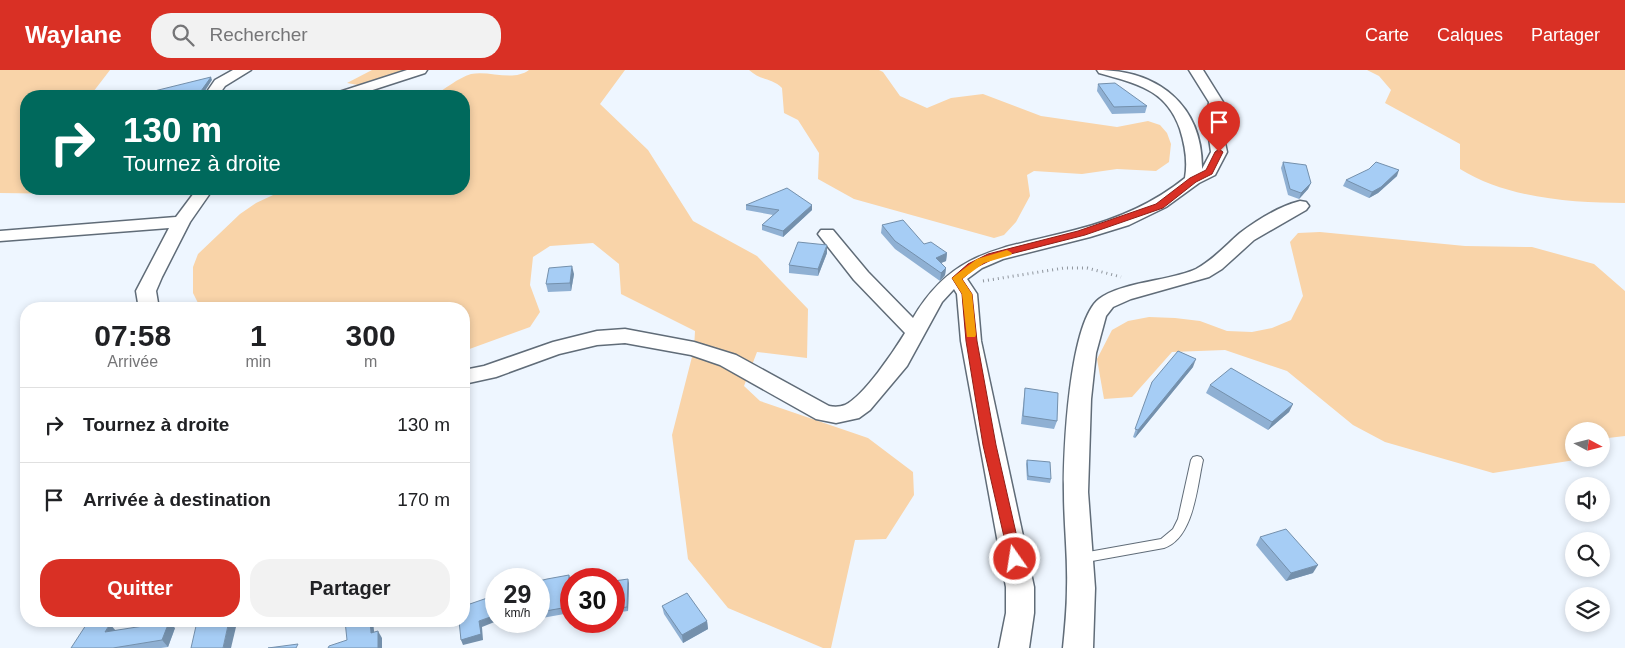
<!DOCTYPE html>
<html lang="fr">
<head>
<meta charset="utf-8">
<style>
	:root { --surface:#fff; --page:#f2f2f2; --text:#202124; --muted:#757577; --line:#e0e0e0; --accent:#d93025 }
	body { margin:0; font-family:Arial,sans-serif; background:var(--page); color:var(--text); height:100vh; display:flex; flex-direction:column; font-size:19px; white-space:nowrap }
	* { box-sizing:border-box; margin:0 }
	p { font-size:16px; color:var(--muted) }
	.icon { flex:none; width:28px; height:28px; fill:none; stroke:currentColor; stroke-width:2; stroke-linecap:round; stroke-linejoin:round }
	.map { position:relative; flex:1; overflow:hidden }
	.side { position:absolute; left:20px; top:232px; width:450px; height:325px; display:flex; flex-direction:column; background:var(--surface); border-radius:20px; box-shadow:0 2px 8px #0003 }
	.side>* { flex:none }
	.top-card { position:absolute; left:20px; top:20px; width:450px; height:105px; border-radius:20px; box-shadow:0 2px 8px #0003; background:#00695c; color:#fff; overflow:hidden }
	.needle { width:32px; rotate:97deg }
	.fabs { position:absolute; left:1565px; top:352px; display:grid; gap:10px }
	.fabs a { display:grid; place-items:center; width:45px; height:45px; border-radius:50%; background:var(--surface); box-shadow:0 2px 8px #0003; font-size:25px }
	.speed { position:absolute; left:485px; top:498px; display:flex; gap:10px; font-size:25px; font-weight:700; text-align:center }
	.speed>* { display:grid; place-content:center; width:65px; height:65px; border-radius:50%; background:var(--surface); box-shadow:0 2px 8px #0003; line-height:1 }
	.speed small { font-size:12px; font-weight:400 }
	.speed .limit { border:8px solid #d22; background:#fff; color:#111 }
	.pin { position:absolute; display:grid; place-items:center; width:42px; height:42px; color:#fff; margin:-51px -21px; border-radius:50% 50% 50% 0; rotate:-45deg; box-shadow:0 0 5px #0007 }
	.pin .icon { rotate:45deg }
	.me { position:absolute; width:55px; margin:-28px; rotate:347deg; stroke-linejoin:round; filter:drop-shadow(0 0 4px #0008) }
	.turn { display:flex; align-items:center; gap:18px; height:105px; padding:0 20px; font-size:22px }
	.turn .icon { width:65px; height:65px; stroke-width:2.5 }
	.turn b { display:block; font-size:35px; line-height:42px }
	.eta { display:flex; justify-content:space-evenly; align-items:center; height:85px; text-align:center }
	.eta b { font-size:30px; font-weight:700; line-height:35px }
	.action { display:flex; gap:10px; margin-top:auto; padding:10px 20px }
	.action a { flex:1; height:58px; border-radius:20px; background:var(--accent); color:#fff; font-size:20px; font-weight:700; line-height:58px; text-align:center }
	.action a+a { background:var(--page); color:var(--text) }
	ul { padding:0; list-style:none }
	li { display:flex; align-items:center; gap:15px; height:75px; padding:0 20px; border-top:1px solid var(--line) }
	li div { flex:1 }
	li b { display:block; font-size:19px }
	li em { font-style:normal }
	header { display:flex; align-items:center; gap:30px; box-sizing:border-box; height:70px; padding:0 25px; background:var(--accent); color:#fff }
	header strong { font-size:24px }
	nav { display:flex; gap:28px; margin-inline-start:auto; font-size:18px }
	.search { width:350px; height:45px; background:var(--page); display:flex; align-items:center; gap:12px; box-sizing:border-box; padding:0 18px; border-radius:20px; color:var(--muted); font-size:19px }
	.map>svg:first-child { display:block }
	.green { fill:#f9d4a9 }
	.lines { fill:none; stroke-linecap:round; stroke-linejoin:round }
	.service-casing { stroke:#606c78; stroke-width:2 }
	.minor-casing { stroke:#606c78; stroke-width:3 }
	.path { stroke:#8f959d; stroke-width:3; stroke-dasharray:1 4; stroke-linecap:butt }
	.service { fill:#fff; fill-rule:evenodd }
	.minor { fill:#fff; fill-rule:evenodd }
	.wall { fill:#8fb0d3 }
	.shaded-wall { fill:#7490ac }
	.building { fill:#a6cdf5; stroke:#7490ac }
	.route { fill:#d93025; stroke:#8d1f18 }
	.slow { fill:#f59e0b }
</style>
</head>
<body>
<header>
<strong>Waylane</strong>
<div class="search"><svg class="icon" aria-label="search" viewBox="0 0 24 24"><circle cx="10" cy="10" r="6"/><path d="M15 15l6 6"/></svg>Rechercher</div>
<nav><a>Carte</a><a>Calques</a><a>Partager</a></nav>
</header>
<div class="map">
<svg width="1625" height="578" viewBox="0 0 1625 578">
	<rect width="100%" height="100%" fill="#eef6ff"/>
	<!-- green -->
	<g class="green">
		<path d="M0 0H110L90 26H26V119H102L71 124 0 123Z"/>
		<path d="M372 0H407L358 15 347 13Z"/>
		<path d="M529 0H625L600 34 648 80 693 151 757 186 808 239 807 288 757 282 744 316 760 331 868 368 913 402 914 425 886 469 855 470 831 578H823L728 538 688 489 672 365 694 279 695 261 621 224 619 194 593 173 550 176 533 187 530 215 540 242 530 257 464 281V239H201L193 223V197L198 184 240 144 256 133 286 119H464V26H433C445 19 458 8 471 4 489 0 513 12 529 0Z"/>
		<path d="M749 0H879L883 2 900 26 927 38 951 28 983 24 1041 46 1117 57 1148 51 1160 55 1167 63 1171 74 1169 92 1156 101 1117 99 1082 104 1034 101 1027 105 1030 126 1016 152 1004 165 994 168 854 129 818 109 819 83 798 50 784 43 782 18C772 8 761 11 749 0Z"/>
		<path d="M1367 0H1625V133C1572 133 1506 128 1460 99V74L1385 33 1391 20 1379 6Z"/>
		<path d="M1320 162 1465 176 1532 177 1594 194 1625 221V366L1608 368 1601 372V361H1574L1575 390 1493 403 1385 372 1353 355 1287 301 1225 280 1172 282 1132 327 1104 329 1097 289 1112 260 1128 251 1149 247 1175 248 1200 251 1227 261 1252 262 1272 258 1291 250 1303 226 1290 172 1298 163Z"/>
	</g>
	<g class="lines">
		<defs>
			<path id="service" d="M1197 386 1201 387 1203 390C1197 416 1194 468 1164 478L1081 493 1077 492 1075 488 1077 484 1161 469 1173 459 1178 449 1191 390 1193 387Z"/>
			<g id="minor">
				<path d="M233 0H251L225 16 218 26H204L215 10Z"/>
				<path d="M407 0H427L425 3 354 26H334L336 23Z"/>
				<path d="M1097 0C1158 0 1203 35 1202 99L1211 82 1207 54 1209 32 1189 0H1203L1223 32 1221 54 1227 82 1215 105 1199 113 1166 137 1129 155 1090 167 1003 189 982 198 967 209 977 224 981 271 1034 517V543L1029 578H999L1006 543V517L961 271 957 224 954 219 942 232 907 296 870 340 859 348 836 353 816 349 720 295 691 285 625 273 597 275 559 284 496 307 464 314V300L484 296 553 272 597 261 625 259 694 272 736 285 829 336C834 337 840 337 845 335 864 326 894 281 905 263L854 210 818 164 821 160H833L868 202 913 248C954 178 1005 179 1075 160 1115 150 1153 134 1185 108 1188 91 1185 75 1180 59 1166 19 1137 14 1099 3Z"/>
				<path d="M197 119H213L190 152 162 207 156 221 159 239H139L136 221 169 158 0 171V161L176 147Z"/>
				<path d="M1300 131 1306 132 1309 136 1306 140 1254 170 1222 199 1209 207 1131 229 1113 237 1106 246 1096 283 1091 329 1088 422 1095 518 1093 578H1063C1065 558 1067 538 1067 518 1068 486 1064 455 1064 423 1063 384 1069 252 1099 229 1121 212 1170 211 1196 199 1213 190 1226 175 1240 163 1257 150 1280 136 1300 131Z"/>
			</g>
		</defs>
		<!-- service casing -->
		<use href="#service" class="service-casing"/>
		<!-- minor casing -->
		<use href="#minor" class="minor-casing"/>
		<!-- path -->
		<path class="path" d="M983 211 1064 198H1087L1121 207"/>
		<!-- service -->
		<use href="#service" class="service"/>
		<!-- minor -->
		<use href="#minor" class="minor"/>
	</g>
	<!-- wall -->
	<g class="wall">
		<path d="M1098 14 1147 36 1145 43 1112 44 1097 21Z"/>
		<path d="M1283 92 1311 113 1308 119 1299 129 1288 125 1281 98Z"/>
		<path d="M1397 106 1378 123 1369 128 1343 116 1346 110Z"/>
		<path d="M224 119H239L225 120Z"/>
		<path d="M746 135 812 140 783 167 762 160V155L773 145 746 140Z"/>
		<path d="M882 155 924 174 947 183 946 191 941 193 946 198 945 205 940 211 895 179 881 163Z"/>
		<path d="M827 183 818 206 789 203V195Z"/>
		<path d="M574 204 571 221 548 222 546 214Z"/>
		<path d="M1193 297 1135 368 1133 367 1152 312Z"/>
		<path d="M1210 315 1293 334 1289 342 1268 360 1206 323Z"/>
		<path d="M1025 318 1057 351 1054 359 1021 354Z"/>
		<path d="M1027 390 1051 409 1050 413 1027 410 1026 394Z"/>
		<path d="M1260 467 1313 503 1286 511 1256 475Z"/>
		<path d="M571 511 570 543 542 548 540 542V536L539 537Z"/>
		<path d="M614 511 629 513 628 541 614 543Z"/>
		<path d="M662 536 707 551 708 559 683 573 664 544Z"/>
		<path d="M175 558 168 577 161 578H71L115 560Z"/>
	</g>
	<!-- shaded-wall -->
	<g class="shaded-wall">
		<path d="M211 7 212 10 203 24 199 26H191Z"/>
		<path d="M1399 100 1397 106 1378 123 1369 128 1372 122Z"/>
		<path d="M1311 113 1308 119 1299 129 1301 123Z"/>
		<path d="M812 135V140L783 167V161Z"/>
		<path d="M827 175V183L818 206V199Z"/>
		<path d="M947 183 946 191 936 195V188Z"/>
		<path d="M572 196 574 204 571 221 570 213Z"/>
		<path d="M946 198 945 205 940 211 941 203Z"/>
		<path d="M1196 289 1193 297 1135 368 1138 360Z"/>
		<path d="M1293 334 1289 342 1268 360 1272 352Z"/>
		<path d="M1318 495 1313 503 1286 511 1291 503Z"/>
		<path d="M569 505 571 511 570 543 568 537Z"/>
		<path d="M628 509 629 513 628 541 627 537Z"/>
		<path d="M496 545V551H497L482 557 483 570 463 575 461 570 479 551Z"/>
		<path d="M229 551H232L236 557 231 578H223Z"/>
		<path d="M370 551H373L375 570 371 563Z"/>
		<path d="M707 551 708 559 683 573 682 565Z"/>
		<path d="M169 552 175 558 168 577 162 570Z"/>
		<path d="M110 554 116 561 105 562Z"/>
		<path d="M378 561 382 568V578H378Z"/>
	</g>
	<!-- building -->
	<g class="building">
		<path d="M211 7 201 21 191 26H134Z"/>
		<path d="M1115 13 1147 36 1114 37 1098 14Z"/>
		<path d="M1283 92 1306 95 1311 113 1301 123 1290 119Z"/>
		<path d="M1376 92 1399 100 1381 117 1372 122 1346 110 1369 99Z"/>
		<path d="M787 118 812 135 783 161 762 155 779 140 746 135Z"/>
		<path d="M903 150 924 174 931 172 947 183 936 188 946 198 941 203 895 171 882 155Z"/>
		<path d="M798 172 827 175 818 199 789 195Z"/>
		<path d="M572 196 570 213 546 214 549 198Z"/>
		<path d="M1178 281 1196 289 1138 360 1135 359 1152 312Z"/>
		<path d="M1231 298 1293 334 1272 352 1210 315Z"/>
		<path d="M1025 318 1058 323 1057 351 1023 346Z"/>
		<path d="M1027 390 1050 392 1051 409 1028 406Z"/>
		<path d="M1286 459 1318 495 1291 503 1260 467Z"/>
		<path d="M569 505 568 537 540 542V530H539V511L547 509Z"/>
		<path d="M628 509 627 537 614 539V511Z"/>
		<path d="M687 523 707 551 682 565 662 536Z"/>
		<path d="M496 525V545L479 551 481 564 461 570 459 551H464V536Z"/>
		<path d="M218 551H229L223 578H191L196 556Z"/>
		<path d="M345 551H370L371 563 378 561V578H328L329 576 347 570Z"/>
		<path d="M169 552 162 570 113 578H71L86 555 110 554 105 562Z"/>
		<path d="M298 574 296 578H268Z"/>
	</g>
	<!-- route -->
	<path class="route" d="M1219 79 1223 82 1212 104 1196 112 1163 138 1085 165 995 188 975 198 962 209 972 224 977 271 996 375 1022 489 1020 493H1010L983 375 966 271 962 224 952 208 968 194 988 184 1078 161 1156 134 1190 108 1206 100 1215 82Z"/>
	<!-- slow -->
	<path class="slow" d="M1007 180 1012 183 1011 185 984 193 962 209 972 224 976 265 975 267H967L962 224 952 208 977 189Z"/>
</svg>
<div class="fabs">
<a><svg class="needle" viewBox="-14 -14 28 28"><path d="M0-13l5 13h-10z" fill="#e53935"/><path d="M0 13l5-13h-10z" fill="#757577"/></svg></a>
<a><svg class="icon" aria-label="sound" viewBox="0 0 24 24"><path d="M4 9h4l5-4v14l-5-4H4zM17 9q2 3 0 6"/></svg></a>
<a><svg class="icon" aria-label="search" viewBox="0 0 24 24"><circle cx="10" cy="10" r="6"/><path d="M15 15l6 6"/></svg></a>
<a><svg class="icon" aria-label="layers" viewBox="0 0 24 24"><path d="M12 4l9 5-9 5-9-5zM3 14l9 5 9-5"/></svg></a>
</div>
<div class="speed"><div>29<small>km/h</small></div><div class="limit">30</div></div>
<div class="pin" style="left:1219px;top:82px;background:#d93025"><svg class="icon" aria-label="arrive" viewBox="0 0 24 24"><path d="M6 21V4h12l-3 4 3 4H6"/></svg></div>
<svg class="me" style="left:1015px;top:489px" viewBox="-20 -20 40 40"><circle r="17" fill="#d93025" stroke="#fff" stroke-width="3"/><path d="M0-11L8 9 0 5-8 9z" fill="#fff"/></svg>
<div class="top-card">
<div class="turn"><svg class="icon" aria-label="right" viewBox="0 0 24 24"><path d="M7 20v-9h11M14 6l5 5-5 5"/></svg><div><b>130 m</b>Tournez à droite</div></div>
</div>
<section class="side">
<div class="eta">
<div><b>07:58</b><p>Arrivée</p></div>
<div><b>1</b><p>min</p></div>
<div><b>300</b><p>m</p></div>
</div>
<ul>
<li><svg class="icon" aria-label="right" viewBox="0 0 24 24"><path d="M7 20v-9h11M14 6l5 5-5 5"/></svg><div><b>Tournez à droite</b></div><em>130 m</em></li>
<li><svg class="icon" aria-label="arrive" viewBox="0 0 24 24"><path d="M6 21V4h12l-3 4 3 4H6"/></svg><div><b>Arrivée à destination</b></div><em>170 m</em></li>
</ul>
<div class="action"><a>Quitter</a><a>Partager</a></div>
</section>
</div>
</body>
</html>
